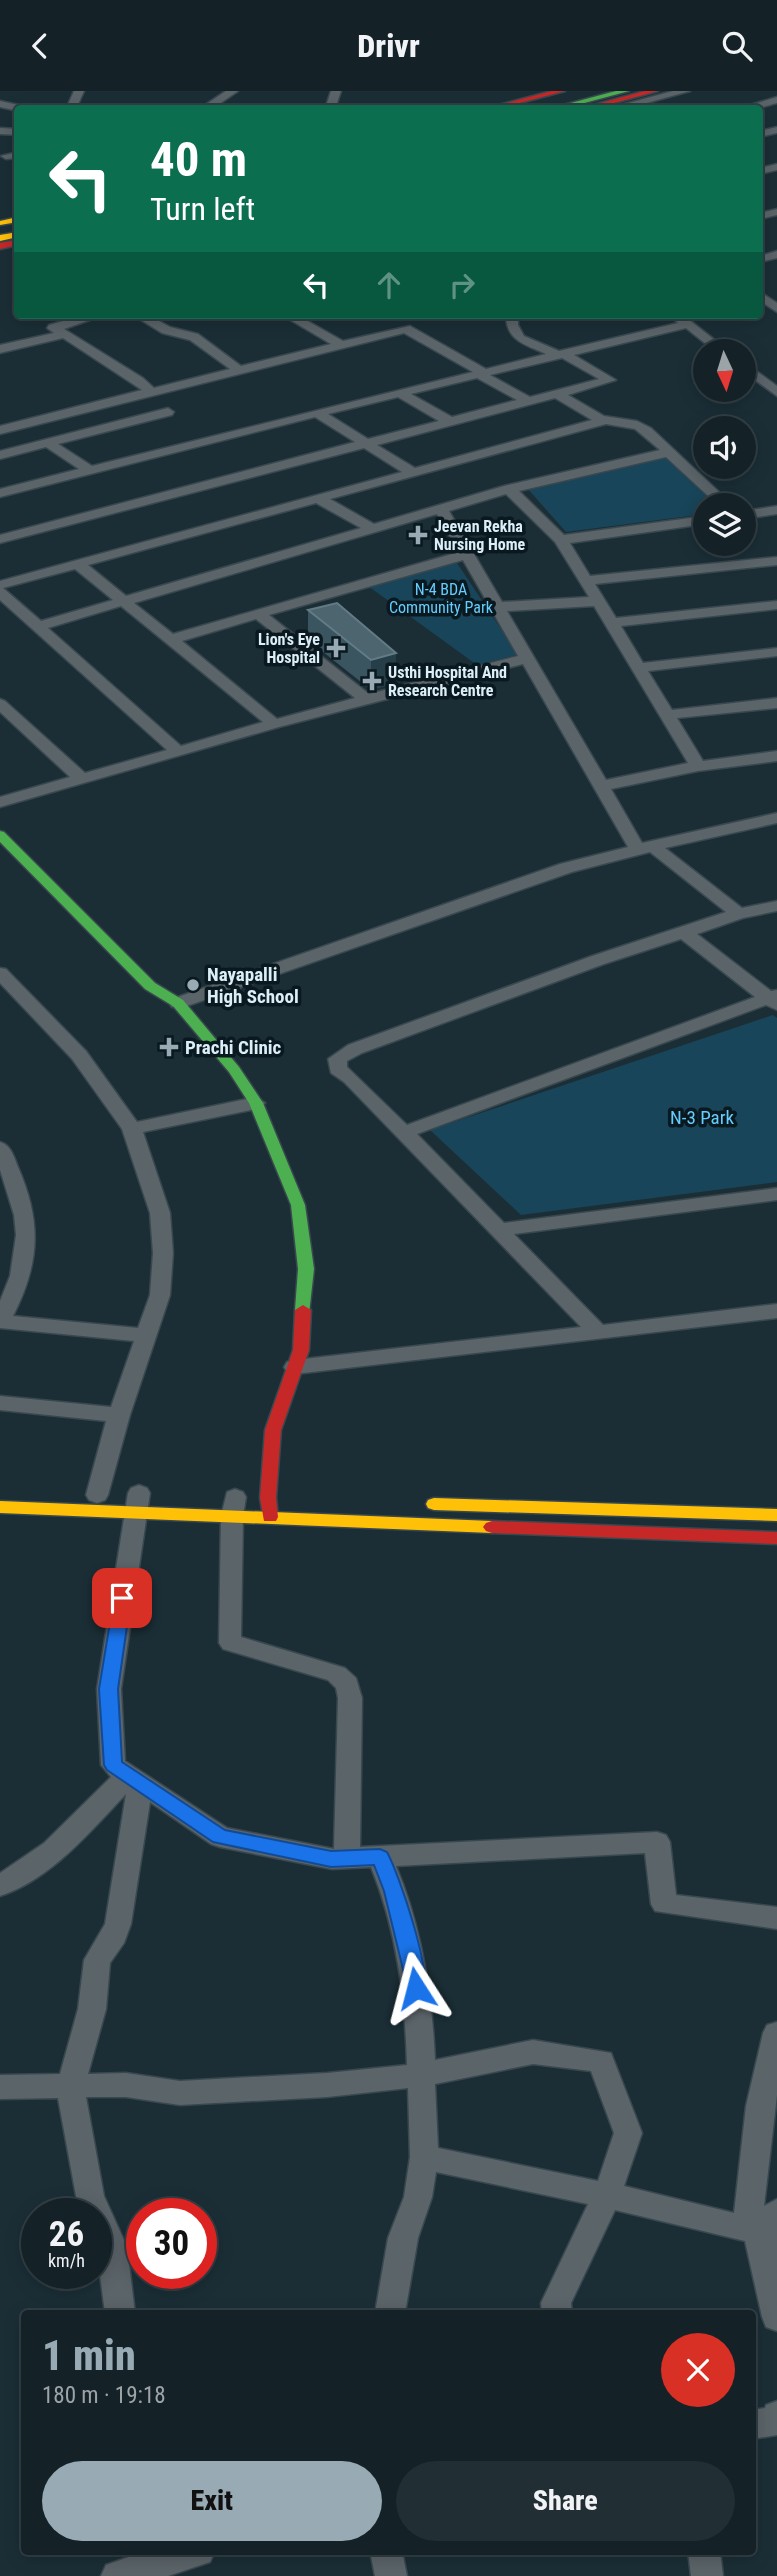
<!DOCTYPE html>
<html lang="en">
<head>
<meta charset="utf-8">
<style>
	:root { --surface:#142228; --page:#212f34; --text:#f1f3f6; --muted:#9da4a8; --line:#333f45; --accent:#98abb5 }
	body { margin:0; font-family:"Roboto Condensed",sans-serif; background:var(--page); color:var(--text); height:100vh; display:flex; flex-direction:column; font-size:26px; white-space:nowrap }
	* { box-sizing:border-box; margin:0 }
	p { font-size:23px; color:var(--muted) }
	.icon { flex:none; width:38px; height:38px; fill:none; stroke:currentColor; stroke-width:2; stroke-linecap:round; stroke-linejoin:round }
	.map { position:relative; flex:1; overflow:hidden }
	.side { position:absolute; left:21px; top:2219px; width:735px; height:245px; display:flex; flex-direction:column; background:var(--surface); border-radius:7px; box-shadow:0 4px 18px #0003,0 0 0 2px var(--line) }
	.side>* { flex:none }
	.hud { position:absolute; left:14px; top:14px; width:749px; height:214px; border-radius:7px; box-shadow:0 4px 18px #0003,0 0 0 2px var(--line); background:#0b6e4f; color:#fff; overflow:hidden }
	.needle { width:46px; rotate:176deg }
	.tools { position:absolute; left:693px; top:248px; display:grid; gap:14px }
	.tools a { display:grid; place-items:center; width:63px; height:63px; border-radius:50%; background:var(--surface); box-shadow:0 4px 18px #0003,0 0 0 2px var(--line); font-size:35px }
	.speed { position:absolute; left:21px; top:2107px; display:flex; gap:14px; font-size:35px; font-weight:700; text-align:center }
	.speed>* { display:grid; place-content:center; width:91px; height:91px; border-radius:50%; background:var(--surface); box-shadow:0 4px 18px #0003,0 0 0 2px var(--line); line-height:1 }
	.speed small { font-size:18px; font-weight:400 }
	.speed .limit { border:10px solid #d22; background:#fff; color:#111 }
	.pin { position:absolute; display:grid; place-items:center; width:60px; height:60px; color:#fff; margin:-30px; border-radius:14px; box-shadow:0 4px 10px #0006 }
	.me { position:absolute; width:77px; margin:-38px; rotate:351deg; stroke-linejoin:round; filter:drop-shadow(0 0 5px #0008) }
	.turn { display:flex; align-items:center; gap:24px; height:147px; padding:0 21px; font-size:32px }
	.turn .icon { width:91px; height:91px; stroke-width:2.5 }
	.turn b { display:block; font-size:49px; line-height:60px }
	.lanes { display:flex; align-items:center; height:66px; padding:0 21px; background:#0003; justify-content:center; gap:35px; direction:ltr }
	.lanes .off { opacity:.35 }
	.round { display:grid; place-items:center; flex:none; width:74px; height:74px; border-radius:37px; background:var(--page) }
	.headline { display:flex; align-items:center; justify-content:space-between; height:119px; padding:0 21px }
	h1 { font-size:42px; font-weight:800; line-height:52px; color:var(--accent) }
	.primary-button { display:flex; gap:14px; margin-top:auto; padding:14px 21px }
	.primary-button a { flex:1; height:80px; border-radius:42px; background:var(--accent); color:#111; font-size:28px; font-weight:800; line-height:80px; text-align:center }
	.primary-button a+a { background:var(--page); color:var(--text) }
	header { display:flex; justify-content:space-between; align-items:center; height:91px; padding:0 21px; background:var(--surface); font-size:32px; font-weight:800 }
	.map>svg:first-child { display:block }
	.green { fill:#184559 }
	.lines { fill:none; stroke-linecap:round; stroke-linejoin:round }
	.street-casing { stroke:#39484f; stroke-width:3 }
	.fast-casing { stroke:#39484f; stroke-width:3 }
	.slow-casing { stroke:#39484f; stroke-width:3 }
	.jam-casing { stroke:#39484f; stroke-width:3 }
	.street { fill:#5b6469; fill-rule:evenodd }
	.fast { fill:#4caf50; fill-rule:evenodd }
	.slow { fill:#ffc107; fill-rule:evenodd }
	.jam { fill:#c62828; fill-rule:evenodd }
	.wall { fill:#3a555f }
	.shaded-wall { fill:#263e47 }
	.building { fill:#4c656f; stroke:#627b85; stroke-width:2 }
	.route { fill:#1a73e8; stroke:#114b97; stroke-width:2 }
	.poi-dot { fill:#98abb5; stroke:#0a181f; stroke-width:2.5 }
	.labels { text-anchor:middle; stroke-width:7; stroke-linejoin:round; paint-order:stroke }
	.far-poi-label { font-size:16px; font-weight:bold; fill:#dceff9; stroke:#0a181f; text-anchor:start }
	.far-park-label { font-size:16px; fill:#65cdfd; stroke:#0a181f }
	.poi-label { font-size:19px; font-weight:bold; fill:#dceff9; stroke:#0a181f; text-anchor:start }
	.park-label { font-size:19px; fill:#65cdfd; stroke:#0a181f }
</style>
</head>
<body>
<header><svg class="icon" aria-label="back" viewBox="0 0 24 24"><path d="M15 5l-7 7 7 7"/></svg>Drivr<svg class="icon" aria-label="search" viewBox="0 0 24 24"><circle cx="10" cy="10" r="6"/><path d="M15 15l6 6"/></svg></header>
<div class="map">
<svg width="777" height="2485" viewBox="0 0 777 2485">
	<rect width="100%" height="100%" fill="#1b2e36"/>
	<!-- green -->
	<g class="green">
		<path d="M664 365 718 415H705V423L566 441 527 397Z"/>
		<path d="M455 469 517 562 516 564 477 574 368 495Z"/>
		<path d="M773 924 777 927V1091L521 1124 430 1039Z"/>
	</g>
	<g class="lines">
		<defs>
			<g id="street">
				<path d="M74 0H84L76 18H66Z"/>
				<path d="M226 0H238L212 18H199Z"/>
				<path d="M331 0H341L335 18H325Z"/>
				<path d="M673 0H690L625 18H606Z"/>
				<path d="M777 6V12L756 18H737Z"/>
				<path d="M0 10 28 16 29 18H18V20L0 16Z"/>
				<path d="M777 36V42L760 46V40Z"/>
				<path d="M0 37 18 38V44L0 43Z"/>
				<path d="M18 61V67L6 68 1 65Z"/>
				<path d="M777 73V79L760 83V77Z"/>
				<path d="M777 118V124L760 128V122Z"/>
				<path d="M777 160V167L760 171V165Z"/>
				<path d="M760 201 777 212V221L760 210Z"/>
				<path d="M85 224H104L64 238 143 287 154 297 230 278 190 249 162 242 133 224H148L170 236 198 243 241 275 331 253 282 224H297L343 250 410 235 486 278 546 263C526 254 506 250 506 224H518V234L524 245 559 260 678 232 670 224H683L730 261H716L686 237 574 264 616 289 568 304 604 325 637 330 651 337 734 415H719L666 366 519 400 564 444 705 425V433L570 452 590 485 777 466V474L595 493 616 527 777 510V518L621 535 643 572 777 557V565L648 580 672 619 777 607V617L677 627 703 670 777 660V670L698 680 611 698 642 752 777 722V732L665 757 742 817 777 810V820L743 827 697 843 771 900 777 899V919L766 914 417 1043 504 1132 777 1097V1109L514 1143 603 1234 777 1213V1227L295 1283 287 1281 284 1276 287 1271 295 1269 581 1236 344 991 331 982 328 968 348 954 592 865 726 821 650 761 572 781 184 916H172L169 912 172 908 560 773 628 756 523 573 279 636 0 716V706L70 686 0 621V608L5 610 85 682 167 659 0 509V490L402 381 364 357 0 452V444L355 351 315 326 0 406V398L79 378 46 356 0 368V360L168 317 174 321 172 324 58 353 92 375 473 281 404 242 0 343V335L142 299 63 247 0 262V254L54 242 47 237 49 234ZM562 267 599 288 530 306 490 284ZM477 287 517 309 452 326 411 303ZM398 306 439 330 368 348 328 323ZM555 307 592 329 415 377 377 354ZM606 333 635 338 660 359 504 395 374 433 330 408ZM506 403 555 451 589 506 502 511 449 420ZM316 412 361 437 126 505 88 474ZM437 423 459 461 173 543 134 512ZM463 469 518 565 369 603 269 524ZM75 478 113 509 41 530 3 497ZM121 515 263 631 181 655 48 537ZM594 515 688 672 606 689 507 520ZM256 528 355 607 277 628 182 550ZM681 848 755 906 407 1034 347 976V970L362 962 604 873Z"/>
				<path d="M744 271 777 295V305L744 281Z"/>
				<path d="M777 415V423L744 428V420Z"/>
				<path d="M0 877 6 878 86 960 137 1031 256 1006 265 1012 256 1018 143 1041 170 1122 173 1162 170 1204 130 1324 108 1404 105 1409 97 1412 89 1409 86 1404 106 1330 0 1319V1305L111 1316 134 1250 0 1237V1210L10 1185 16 1144 14 1124 0 1079V1051C11 1054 14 1066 18 1076 42 1131 40 1172 13 1225L138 1237 150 1204 153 1162 150 1122 122 1038 72 968 0 892Z"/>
				<path d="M139 1394 147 1397 150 1402 121 1598 125 1670 227 1737 334 1758 338 1607 336 1597 328 1589 223 1558 219 1552 221 1425 227 1401 235 1398 243 1401 246 1406 243 1425 241 1546 345 1577 356 1587 362 1607 360 1756 657 1741 666 1744 670 1751 676 1804 777 1816V1838L655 1820 651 1813 645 1762 396 1775C422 1837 432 1902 435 1969L533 1949 611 1962 642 2042 624 2095 734 2122 746 2015 763 1942 767 1934 777 1931V2004L764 2115 777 2108V2240L766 2236 762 2226 745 2150 615 2119 571 2212 572 2222H542L541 2212 588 2113 436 2081 432 2106 418 2147 405 2222H375L388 2147 404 2106 410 2066 408 1997 327 2006 180 2014 126 2006H86L104 2105 127 2156 135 2222H105L96 2153V2123H83L76 2105 58 2007 0 2008V1984L60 1983 78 1918 84 1869 105 1833 126 1703C91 1740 50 1789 0 1805V1782L44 1752 111 1686 101 1674 97 1598 128 1402 131 1397ZM150 1711 211 1753 220 1756 332 1778 371 1776C397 1840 405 1906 407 1974L327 1982 180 1990 126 1982 88 1983 106 1918 110 1872 124 1852 131 1833ZM533 1973 591 1980 614 2042 598 2090 438 2057 435 1993Z"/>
				<path d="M777 2310V2344L752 2348V2319L765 2317 766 2314Z"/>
				<path d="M146 2460H215L210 2471 168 2485H101L106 2474Z"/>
				<path d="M370 2460H402L407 2485H375Z"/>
				<path d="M688 2460H720L723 2485H691Z"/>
			</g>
			<g id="fast">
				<path d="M616 0H629L562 18H548Z"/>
				<path d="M0 740 4 741 155 892 183 909 239 976 263 1012 305 1114 314 1178 309 1223H297L295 1219 298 1178 291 1114 249 1012 229 981 173 915 145 898 0 751Z"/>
			</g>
			<g id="slow">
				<path d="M18 126V131L0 134V130Z"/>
				<path d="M18 141V146L0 150V144Z"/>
				<path d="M434 1407 777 1418V1430L434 1419 428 1417 426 1413 428 1409Z"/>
				<path d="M0 1410 492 1430 498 1432 501 1436 498 1440 492 1442 0 1422Z"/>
			</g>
			<g id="jam">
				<path d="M552 0H565L497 18H483Z"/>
				<path d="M645 0H658L592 18H578Z"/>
				<path d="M18 149V154L0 158V152Z"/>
				<path d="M303 1214 311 1219 309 1259 281 1339 276 1407 278 1426 276 1430H264L260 1407 265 1339 293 1259 295 1219Z"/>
				<path d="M492 1430 777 1441V1453L492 1442 486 1440 483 1436 486 1432Z"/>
			</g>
		</defs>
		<!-- street casing -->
		<use href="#street" class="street-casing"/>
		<!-- fast casing -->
		<use href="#fast" class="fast-casing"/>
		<!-- slow casing -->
		<use href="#slow" class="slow-casing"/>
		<!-- jam casing -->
		<use href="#jam" class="jam-casing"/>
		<!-- street -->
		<use href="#street" class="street"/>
		<!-- fast -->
		<use href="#fast" class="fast"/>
		<!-- slow -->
		<use href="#slow" class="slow"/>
		<!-- jam -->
		<use href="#jam" class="jam"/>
	</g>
	<!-- wall -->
	<path class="wall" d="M308 519 396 562V592L371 599 308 549Z"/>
	<!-- shaded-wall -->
	<path class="shaded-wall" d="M396 562V592L371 599V569Z"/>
	<!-- building -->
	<path class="building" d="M337 512 396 562 371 569 308 519Z"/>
	<!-- route -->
	<path class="route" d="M122 1500 129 1502 131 1507 118 1598 122 1671 225 1739 331 1760 380 1758 387 1761C399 1783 433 1883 423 1903L416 1906 409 1903 384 1800 374 1774 331 1776 213 1751 107 1679 104 1674 99 1598 114 1507 116 1502Z"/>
	<!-- markers -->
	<g class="poi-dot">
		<path d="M414.5 433.5h7v7h7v7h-7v7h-7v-7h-7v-7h7z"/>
		<path d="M332.5 546.5h7v7h7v7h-7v7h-7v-7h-7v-7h7z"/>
		<path d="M368.5 579.5h7v7h7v7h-7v7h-7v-7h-7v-7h7z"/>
		<circle cx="193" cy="894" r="7"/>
		<path d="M165.5 945.5h7v7h7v7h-7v7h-7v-7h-7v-7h7z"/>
	</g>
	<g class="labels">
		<!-- far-poi labels -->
		<g class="far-poi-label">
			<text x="434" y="441">Jeevan Rekha<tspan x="434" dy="18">Nursing Home</tspan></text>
			<text x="320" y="554" text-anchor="end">Lion's Eye<tspan x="320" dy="18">Hospital</tspan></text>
			<text x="388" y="587">Usthi Hospital And<tspan x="388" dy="18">Research Centre</tspan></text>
		</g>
		<!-- far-park labels -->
		<g class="far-park-label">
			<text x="441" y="504">N-4 BDA<tspan x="441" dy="18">Community Park</tspan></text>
		</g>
		<!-- poi labels -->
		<g class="poi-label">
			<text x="207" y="890">Nayapalli<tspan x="207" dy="22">High School</tspan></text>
			<text x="185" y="963">Prachi Clinic</text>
		</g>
		<!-- park labels -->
		<g class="park-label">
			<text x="702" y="1033">N-3 Park</text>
		</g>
	</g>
</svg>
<div class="tools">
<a><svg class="needle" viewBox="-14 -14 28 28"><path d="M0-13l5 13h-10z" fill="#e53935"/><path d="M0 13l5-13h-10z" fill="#9da4a8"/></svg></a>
<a><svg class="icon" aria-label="sound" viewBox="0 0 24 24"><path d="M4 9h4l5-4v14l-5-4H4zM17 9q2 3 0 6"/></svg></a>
<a><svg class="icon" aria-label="layers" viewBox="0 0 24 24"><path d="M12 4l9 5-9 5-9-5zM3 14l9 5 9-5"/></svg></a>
</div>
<div class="speed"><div>26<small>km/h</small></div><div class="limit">30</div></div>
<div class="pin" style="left:122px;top:1507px;background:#d93025"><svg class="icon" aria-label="arrive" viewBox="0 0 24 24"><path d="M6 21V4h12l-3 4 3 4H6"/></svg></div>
<svg class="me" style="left:416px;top:1897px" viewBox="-20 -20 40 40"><path d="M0-17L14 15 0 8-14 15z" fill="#1a73e8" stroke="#fff" stroke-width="4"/></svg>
<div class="hud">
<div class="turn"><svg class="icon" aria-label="left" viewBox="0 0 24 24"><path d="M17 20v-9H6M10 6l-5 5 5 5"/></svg><div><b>40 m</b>Turn left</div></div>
<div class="lanes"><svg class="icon" aria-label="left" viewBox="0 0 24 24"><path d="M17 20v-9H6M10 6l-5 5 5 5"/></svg><svg class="icon off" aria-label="ahead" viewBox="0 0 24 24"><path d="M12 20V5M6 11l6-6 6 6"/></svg><svg class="icon off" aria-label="right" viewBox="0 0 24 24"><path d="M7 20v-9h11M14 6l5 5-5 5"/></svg></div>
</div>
<section class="side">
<div class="headline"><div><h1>1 min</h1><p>180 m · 19:18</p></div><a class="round" style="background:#d93025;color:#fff"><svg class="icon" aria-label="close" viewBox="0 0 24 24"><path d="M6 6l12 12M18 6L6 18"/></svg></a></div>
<div class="primary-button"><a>Exit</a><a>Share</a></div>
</section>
</div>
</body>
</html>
